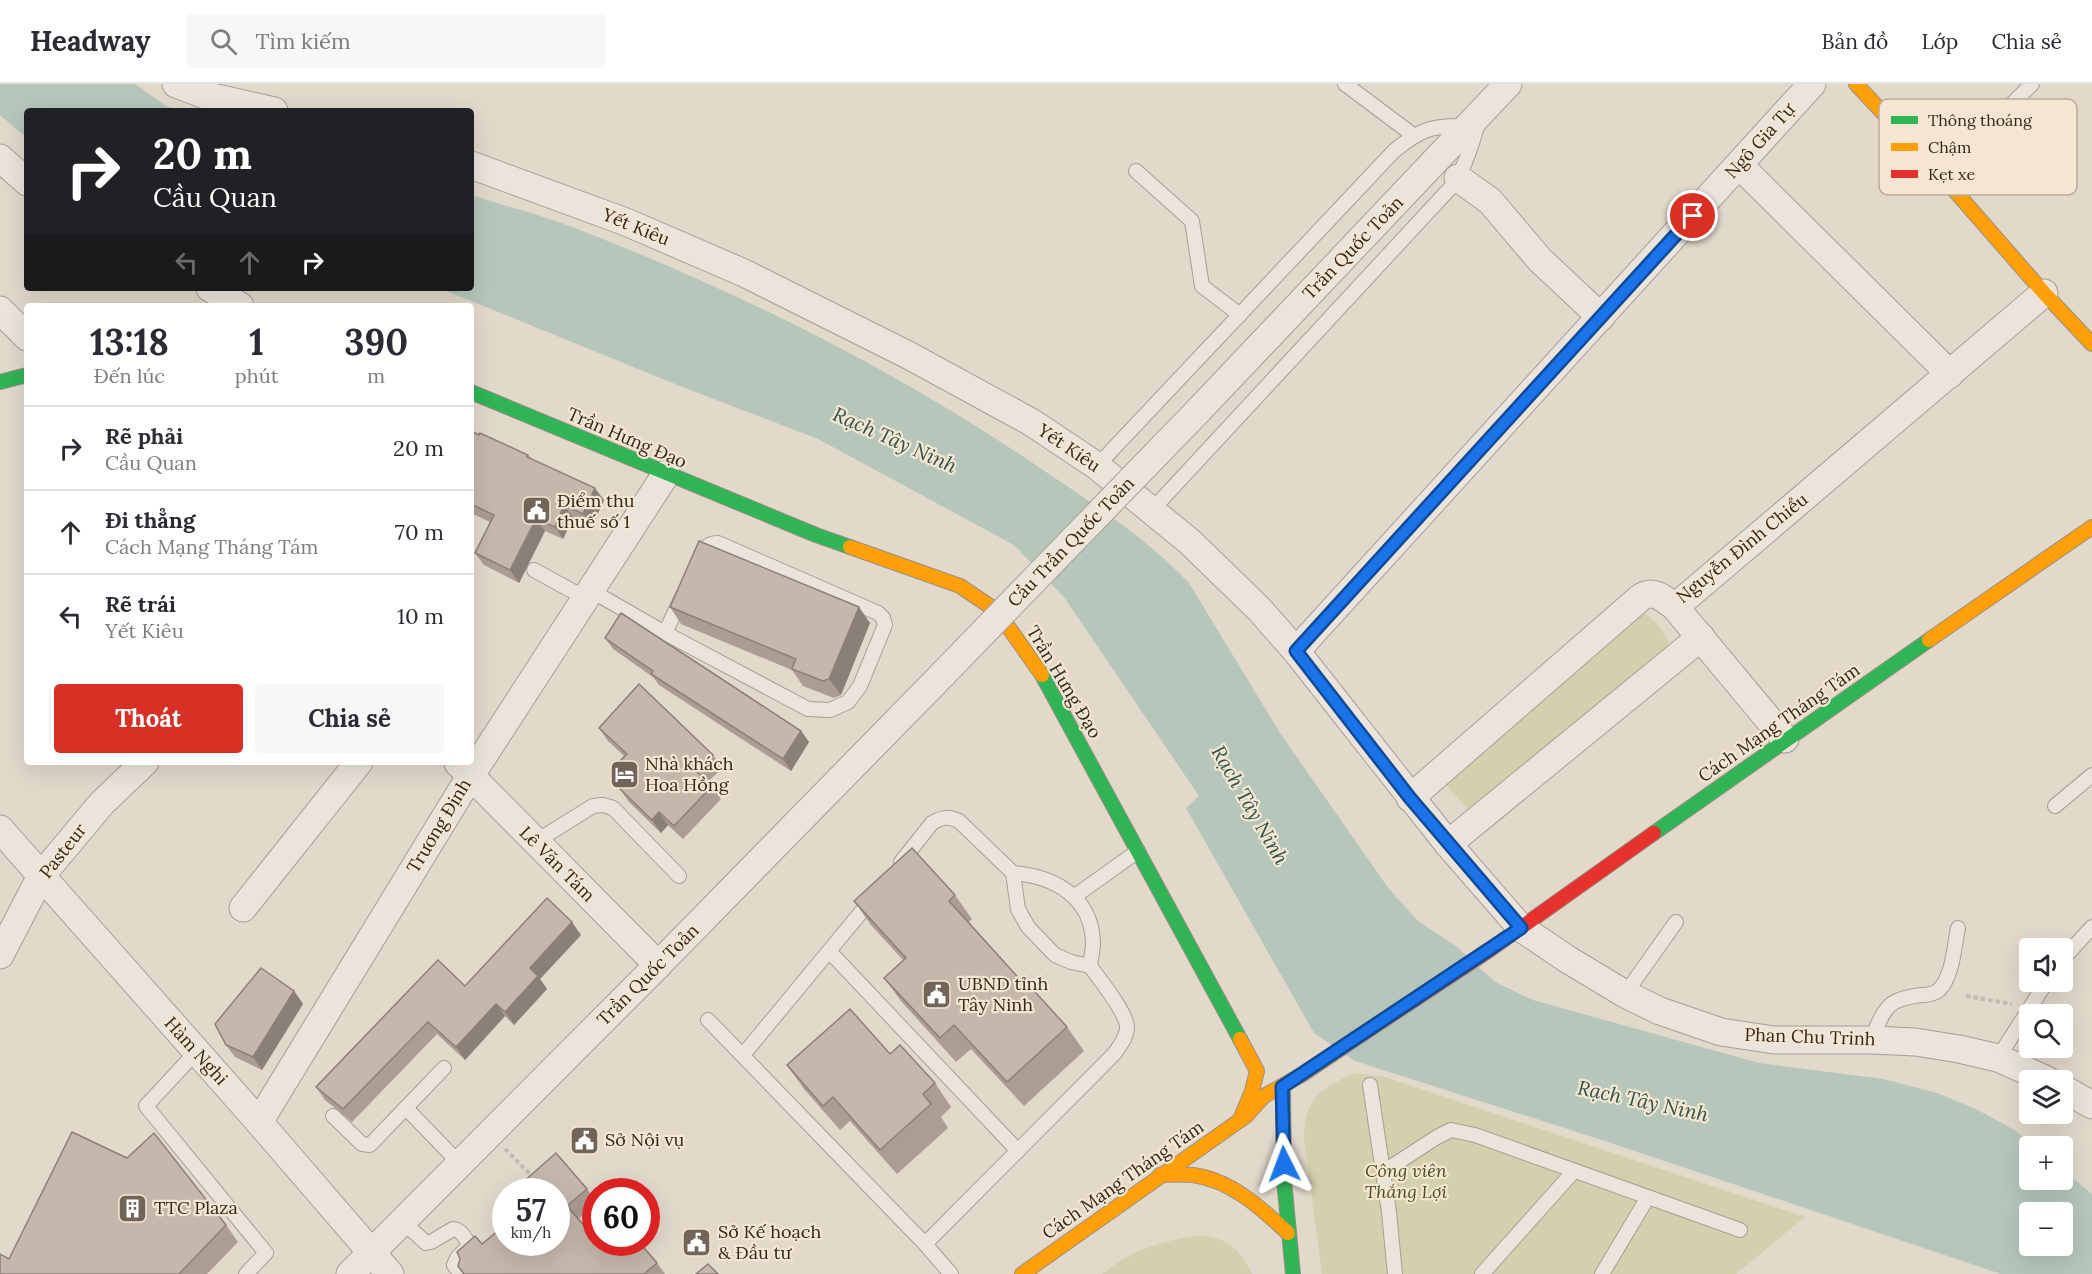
<!DOCTYPE html>
<html lang="vi">
<head>
<meta charset="utf-8">
<style>
	:root { --surface:#fff; --page:#f7f7f7; --text:#2b2b33; --muted:#7c7c81; --line:#e1e1e2; --accent:#d93025 }
	body { margin:0; font-family:Lora,serif; background:var(--page); color:var(--text); height:100vh; display:flex; flex-direction:column; font-size:22px; white-space:nowrap }
	* { box-sizing:border-box; margin:0 }
	p { font-size:20px; color:var(--muted) }
	.icon { flex:none; width:33px; height:33px; fill:none; stroke:currentColor; stroke-width:2; stroke-linecap:round; stroke-linejoin:round }
	.map { position:relative; flex:1; overflow:hidden }
	.drawer { position:absolute; left:24px; top:219px; width:450px; height:462px; display:flex; flex-direction:column; background:var(--surface); border-radius:6px; box-shadow:0 6px 24px #0002 }
	.drawer>* { flex:none }
	.banner { position:absolute; left:24px; top:24px; width:450px; height:183px; border-radius:6px; box-shadow:0 6px 24px #0002; background:#202124; color:#fff; overflow:hidden }
	.controls { position:absolute; left:2019px; top:854px; display:grid; gap:12px }
	.controls a { display:grid; place-items:center; width:54px; height:54px; border-radius:6px; background:var(--surface); box-shadow:0 6px 24px #0002; font-size:30px }
	.speed { position:absolute; left:492px; top:1094px; display:flex; gap:12px; font-size:30px; font-weight:700; text-align:center }
	.speed>* { display:grid; place-content:center; width:78px; height:78px; border-radius:50%; background:var(--surface); box-shadow:0 6px 24px #0002; line-height:1 }
	.speed small { font-size:15px; font-weight:400 }
	.speed .limit { border:9px solid #d22; background:#fff; color:#111 }
	.pin { position:absolute; display:grid; place-items:center; width:51px; height:51px; color:#fff; margin:-26px; border:3px solid #fff; border-radius:50%; box-shadow:0 2px 6px #0007 }
	.me { position:absolute; width:66px; margin:-33px; rotate:357deg; stroke-linejoin:round; filter:drop-shadow(0 0 4px #0008) }
	.turn { display:flex; align-items:center; gap:21px; height:126px; padding:0 30px; font-size:27px }
	.turn .icon { width:78px; height:78px; stroke-width:2.5 }
	.turn b { display:block; font-size:42px; line-height:51px }
	.lanes { display:flex; align-items:center; height:57px; padding:0 30px; background:#0003; justify-content:center; gap:30px; direction:ltr }
	.lanes .off { opacity:.35 }
	.eta { display:flex; justify-content:space-evenly; align-items:center; height:102px; text-align:center }
	.eta b { font-size:36px; font-weight:700; line-height:42px }
	.button { display:flex; gap:12px; margin-top:auto; padding:12px 30px }
	.button a { flex:1; height:69px; border-radius:6px; background:var(--accent); color:#fff; font-size:24px; font-weight:700; line-height:69px; text-align:center }
	.button a+a { background:var(--page); color:var(--text) }
	ul { padding:0; list-style:none }
	li { display:flex; align-items:center; gap:18px; height:84px; padding:0 30px; border-top:2px solid var(--line) }
	li div { flex:1 }
	li b { display:block; font-size:22px }
	li em { font-style:normal }
	header { display:flex; align-items:center; gap:36px; box-sizing:border-box; height:84px; padding:0 30px; background:var(--surface); border-bottom:2px solid var(--line) }
	header strong { font-size:28px }
	nav { display:flex; gap:33px; margin-inline-start:auto; font-size:21px }
	.search { width:420px; height:54px; background:var(--page); display:flex; align-items:center; gap:15px; box-sizing:border-box; padding:0 21px; border-radius:6px; color:var(--muted); font-size:22px }
	.map>svg:first-child { display:block }
	.green { fill:#d4d0ad }
	.water { fill:#b6c6bb; fill-rule:evenodd }
	.lines { fill:none; stroke-linecap:round; stroke-linejoin:round }
	.lane-casing { stroke:#a79e94; stroke-width:16 }
	.street-casing { stroke:#a79e94; stroke-width:29 }
	.fast-casing { stroke:#978e84; stroke-width:16 }
	.slow-casing { stroke:#978e84; stroke-width:16 }
	.jam-casing { stroke:#978e84; stroke-width:16 }
	.path { stroke:#c2bbb3; stroke-width:4; stroke-dasharray:4.5 3; stroke-linecap:butt }
	.lane { stroke:#eae4dc; stroke-width:14 }
	.street { stroke:#eae4dc; stroke-width:27 }
	.fast { stroke:#30b455; stroke-width:14 }
	.slow { stroke:#ff9f0a; stroke-width:14 }
	.jam { stroke:#e5322d; stroke-width:14 }
	.street-bridge-casing { stroke:#a79e94; stroke-width:29; stroke-linecap:butt }
	.street-bridge { stroke:#eae4dc; stroke-width:27 }
	.wall { fill:#aa9d94 }
	.shaded-wall { fill:#8b8078 }
	.building { fill:#c6b7ac; stroke:#8b8078; stroke-width:1.5 }
	.route-casing { stroke:#114b97; stroke-width:15 }
	.route { stroke:#1a73e8; stroke-width:10 }
	.labels { text-anchor:middle; stroke-width:4.5; stroke-linejoin:round; paint-order:stroke }
	.street-label { font-size:18px; fill:#34261d; stroke:#f4e6d0 }
	.poi-label { font-size:18px; fill:#34261d; stroke:#f4e6d0; text-anchor:start }
	.park-label { font-size:18px; font-style:italic; fill:#495024; stroke:#f4e6d0 }
	.water-label { font-size:20px; font-style:italic; fill:#2d544d; stroke:#f4e6d0 }
	.key { fill:#f4e6d0; stroke:#baac9a; stroke-width:1.5 }
	.key-label { font-size:16px; fill:#34261d }
</style>
</head>
<body>
<header>
<strong>Headway</strong>
<div class="search"><svg class="icon" aria-label="search" viewBox="0 0 24 24"><circle cx="10" cy="10" r="6"/><path d="M15 15l6 6"/></svg>Tìm kiếm</div>
<nav><a>Bản đồ</a><a>Lớp</a><a>Chia sẻ</a></nav>
</header>
<div class="map">
<svg width="2092" height="1190" viewBox="0 0 2092 1190">
	<rect width="100%" height="100%" fill="#e2d9cb"/>
	<!-- green -->
	<g class="green">
		<path d="M1641 526C1654 536 1665 546 1670 562L1468 725 1442 697Z"/>
		<path d="M1355 989 1385 993 1805 1133 1736 1190H1322L1304 1055C1305 1013 1319 1005 1355 989Z"/>
		<path d="M1199 1151C1228 1154 1240 1164 1252 1190H1102C1135 1164 1159 1158 1199 1151Z"/>
	</g>
	<!-- water -->
	<g class="water">
		<path d="M0 0H135L166 22 180 27H27V54L0 31Z"/>
		<path d="M471 111C505 122 541 131 575 144 738 207 902 289 1046 388 1096 422 1148 455 1189 499L1280 649 1389 805 1418 837 1456 862 1495 898 1533 916 1759 979 1883 995 1937 1009 1978 1026 2016 1047 2034 1062H2030V1095H2062L2063 1086 2092 1110V1190H2001L1605 1057 1355 977 1314 949 1186 724 1199 712 1064 513 1014 461 818 355 680 302 439 204H471ZM2030 1128H2062V1161H2030Z"/>
	</g>
	<g class="lines">
		<defs>
			<g id="lane">
				<path d="M1345 0 1413 51"/>
				<path d="M1136 87 1192 137 1202 202 1240 231"/>
				<path d="M1941 91 2032 0"/>
				<path d="M1097 382 1394 67C1421 45 1432 41 1466 42"/>
				<path d="M1152 426 1454 100C1466 80 1472 60 1478 39"/>
				<path d="M534 486 585 514"/>
				<path d="M590 506 665 549 808 625 830 626 848 618 860 602 885 541 883 534 878 529 718 459C706 459 704 466 699 476"/>
				<path d="M665 549 682 513"/>
				<path d="M2055 722 2092 691"/>
				<path d="M535 758 593 722 603 721 613 724 679 792"/>
				<path d="M901 778 932 739C942 733 948 732 959 737L1013 789C1054 792 1092 813 1093 859 1093 866 1091 874 1090 882 1099 895 1128 930 1127 944 1127 953 1119 963 1114 970L925 1160"/>
				<path d="M1013 789 1018 825 1028 843 1055 871 1071 878 1090 882"/>
				<path d="M1075 812 1138 767"/>
				<path d="M830 868 1018 1067"/>
				<path d="M2062 876 2092 843"/>
				<path d="M1625 910 1676 838"/>
				<path d="M708 936 925 1160 951 1190"/>
				<path d="M1871 956C1885 925 1885 915 1922 911 1928 911 1934 910 1939 906 1953 892 1954 863 1958 844"/>
				<path d="M197 967 146 1022 266 1169 246 1190"/>
				<path d="M743 971 872 815"/>
				<path d="M1998 974 2047 897"/>
				<path d="M1370 1001 1389 1128 1395 1190"/>
				<path d="M406 1024 460 1080"/>
				<path d="M333 1032 362 1060 370 1061 444 984"/>
				<path d="M1383 1088 1437 1053 1451 1046 1475 1051 1740 1146"/>
				<path d="M403 1138 426 1159 431 1158 453 1145C460 1145 467 1155 469 1162L457 1174 454 1181 461 1190"/>
				<path d="M1482 1190 1574 1087"/>
				<path d="M1602 1190 1648 1113"/>
			</g>
			<g id="street">
				<path d="M176 0 208 12 274 27"/>
				<path d="M0 74 27 98"/>
				<path d="M471 81 626 138 744 189 908 271 1031 338 1097 382 1190 458 1259 525 1296 567 1448 760 1521 844 1567 875 1625 910 1660 927 1721 948 1774 956H1871L1915 958 1959 965 1998 974 2047 996"/>
				<path d="M1739 81 1950 290"/>
				<path d="M1458 94 1490 117 1540 176 1601 233"/>
				<path d="M210 204 240 222"/>
				<path d="M0 226 27 253"/>
				<path d="M1198 327 1508 0"/>
				<path d="M1675 523 2044 209"/>
				<path d="M1296 567 1812 0"/>
				<path d="M458 679 658 881"/>
				<path d="M1410 714 1640 514C1653 504 1664 515 1675 523L1785 655"/>
				<path d="M0 745 259 1038 390 1190"/>
				<path d="M1448 760 1701 553"/>
				<path d="M243 824 359 678"/>
				<path d="M0 871 41 792 102 719 145 678"/>
				<path d="M2062 1004 2092 1021"/>
				<path d="M259 1038 471 691 666 390"/>
				<path d="M350 1190 658 881 944 589"/>
			</g>
			<g id="fast">
				<path d="M0 298 27 291"/>
				<path d="M471 308 816 451 850 463"/>
				<path d="M1042 591 1240 955"/>
				<path d="M1654 749 1929 556"/>
				<path d="M1283 1003 1284 1096 1293 1190"/>
			</g>
			<g id="slow">
				<path d="M1856 0 1941 91 2044 209 2092 260"/>
				<path d="M850 463 960 502 997 527 1042 591"/>
				<path d="M1929 556 2092 443"/>
				<path d="M1240 955 1257 987 1252 1007 1240 1036"/>
				<path d="M1160 1091C1171 1091 1182 1090 1193 1091 1231 1096 1261 1124 1288 1149"/>
				<path d="M1022 1190 1246 1032 1264 1012 1303 990 1355 955"/>
			</g>
			<path id="jam" d="M1355 955 1488 867 1654 749"/>
		</defs>
		<!-- lane casing -->
		<use href="#lane" class="lane-casing"/>
		<!-- street casing -->
		<use href="#street" class="street-casing"/>
		<!-- fast casing -->
		<use href="#fast" class="fast-casing"/>
		<!-- slow casing -->
		<use href="#slow" class="slow-casing"/>
		<!-- jam casing -->
		<use href="#jam" class="jam-casing"/>
		<!-- path -->
		<g class="path">
			<path d="M1966 912 2012 920"/>
			<path d="M505 1065 530 1090"/>
		</g>
		<!-- lane -->
		<use href="#lane" class="lane"/>
		<!-- street -->
		<use href="#street" class="street"/>
		<!-- fast -->
		<use href="#fast" class="fast"/>
		<!-- slow -->
		<use href="#slow" class="slow"/>
		<!-- jam -->
		<use href="#jam" class="jam"/>
		<defs>
			<path id="street-bridge" d="M944 589 1198 327"/>
		</defs>
		<!-- street-bridge casing -->
		<use href="#street-bridge" class="street-bridge-casing"/>
		<!-- street-bridge -->
		<use href="#street-bridge" class="street-bridge"/>
	</g>
	<!-- wall -->
	<g class="wall">
		<path d="M471 347 528 371 532 375 604 416 592 443 573 434 563 455 545 447 519 499 484 481 475 469 490 438 471 429Z"/>
		<path d="M670 523 870 539 841 611 834 614 803 602 792 586 681 540Z"/>
		<path d="M605 554 801 647 809 658 791 687 659 601 653 593 613 565Z"/>
		<path d="M599 644 713 671 722 684 708 698 712 702 721 715 683 755 668 741 661 749 629 718 620 705 626 699 614 683 624 672 608 657Z"/>
		<path d="M955 811 972 835 968 839 1024 900 1067 943 1084 967 1024 1022 971 965 956 978 901 917 884 894 903 876 871 841 854 817Z"/>
		<path d="M581 851 540 895 547 905 514 941 505 932 465 976 437 950 352 1038 325 1016 316 1003 465 902Z"/>
		<path d="M294 907 303 920 262 986 235 973 226 961Z"/>
		<path d="M890 970 935 999 951 1023 941 1033 948 1044 897 1090 850 1037 840 1046 804 1005 787 981Z"/>
		<path d="M587 1105 596 1117V1120L578 1135 596 1158 657 1179 665 1190H463L458 1182 482 1160 556 1107Z"/>
		<path d="M226 1141 238 1158 207 1190H0L9 1175Z"/>
	</g>
	<!-- shaded-wall -->
	<g class="shaded-wall">
		<path d="M595 404 604 416 592 443 583 430Z"/>
		<path d="M564 421 573 434 563 455 555 443Z"/>
		<path d="M536 435 545 447 519 499 510 486Z"/>
		<path d="M859 523 870 539 841 611 829 595Z"/>
		<path d="M801 647 809 658 791 687 783 675Z"/>
		<path d="M659 728 668 741 661 749 652 736Z"/>
		<path d="M572 838 581 851 540 895 547 905 514 941 505 928 530 884Z"/>
		<path d="M294 907 303 920 262 986 253 973Z"/>
		<path d="M496 920 505 932 465 976 456 963Z"/>
	</g>
	<!-- building -->
	<g class="building">
		<path d="M471 347 479 351 480 349 528 371 527 373 595 404 583 430 564 421 555 443 536 435 510 486 475 469 494 431 471 420Z"/>
		<path d="M699 457 859 523 829 595 823 597 792 585 796 575 670 523Z"/>
		<path d="M621 529 801 647 783 675 651 590 653 587 605 554Z"/>
		<path d="M639 600 713 671 697 688 712 702 674 742 659 728 652 736 620 705 628 697 614 683 627 670 599 644Z"/>
		<path d="M912 764 955 811 949 817 1024 900 1026 898 1067 943 1007 998 954 941 940 954 884 894 906 874 854 817Z"/>
		<path d="M547 814 572 838 530 884 538 892 505 928 496 920 456 963 428 938 343 1025 316 1003 438 876 465 902Z"/>
		<path d="M261 884 294 907 253 973 226 961 215 940Z"/>
		<path d="M850 925 890 970 900 961 935 999 923 1010 931 1020 880 1066 833 1013 823 1022 787 981Z"/>
		<path d="M72 1048 127 1074 154 1049 226 1141 179 1190H0V1170L9 1175Z"/>
		<path d="M556 1069 587 1105 567 1122 596 1155V1158H639L657 1179 644 1190H464L458 1182 460 1175 457 1168 475 1152 482 1160 506 1140V1158H556V1107H513Z"/>
		<path d="M506 1114V1130L497 1121Z"/>
		<path d="M708 1180 718 1190H696Z"/>
	</g>
	<g class="lines">
		<defs>
			<path id="route" d="M1284 1080 1282 1003 1521 844 1410 714 1296 567 1693 132"/>
		</defs>
		<!-- route casing -->
		<use href="#route" class="route-casing"/>
		<!-- route -->
		<use href="#route" class="route"/>
	</g>
	<!-- icons -->
	<defs>
		<symbol id="civic-square" viewBox="-11 -11 22 22"><rect x="-9" y="-9" width="18" height="18" rx="4" fill="#71655a" stroke="#f4e6d0"/><path d="M-.6-6.5H3V-4.5H.6V-3L4-1V1h2V6H-6V1h2V-1L-.6-3ZM-1.2 2.5V6h2.4V2.5Z" fill="#fff"/></symbol>
		<symbol id="hotel-square" viewBox="-11 -11 22 22"><rect x="-9" y="-9" width="18" height="18" rx="4" fill="#71655a" stroke="#f4e6d0"/><path d="M-6-4.5h1.5V1H6V5H4.5V3h-9V5H-6ZM-4 0a1.8 1.8 0 1 1 3.6 0ZM.5 0V-2.5h3Q6-2.5 6 0Z" fill="#fff"/></symbol>
		<symbol id="building-square" viewBox="-11 -11 22 22"><rect x="-9" y="-9" width="18" height="18" rx="4" fill="#71655a" stroke="#f4e6d0"/><path d="M-4-6H4V6H1V3H-1V6H-4ZM-2.5-4.3h1.7v1.8h-1.7ZM.8-4.3h1.7v1.8H.8ZM-2.5-1h1.7V.8h-1.7ZM.8-1h1.7V.8H.8Z" fill="#fff"/></symbol>
	</defs>
	<g fill-rule="evenodd">
		<use href="#civic-square" x="520" y="410" width="33" height="33"/>
		<use href="#hotel-square" x="608" y="674" width="33" height="33"/>
		<use href="#civic-square" x="920" y="894" width="33" height="33"/>
		<use href="#civic-square" x="568" y="1040" width="33" height="33"/>
		<use href="#building-square" x="116" y="1108" width="33" height="33"/>
		<use href="#civic-square" x="680" y="1142" width="33" height="33"/>
	</g>
	<g class="labels">
		<!-- street labels -->
		<g class="street-label">
			<text transform="translate(1760 57) rotate(-48)" y="6">Ngô Gia Tự</text>
			<text transform="translate(636 143) rotate(22)" y="6">Yết Kiêu</text>
			<text transform="translate(1353 164) rotate(-46)" y="6">Trần Quốc Toản</text>
			<text transform="translate(627 354) rotate(23)" y="6">Trần Hưng Đạo</text>
			<text transform="translate(1069 364) rotate(34)" y="6">Yết Kiêu</text>
			<text transform="translate(1071 458) rotate(-46)" y="6">Cầu Trần Quốc Toản</text>
			<text transform="translate(1742 464) rotate(-39)" y="6">Nguyễn Đình Chiểu</text>
			<text transform="translate(1064 598) rotate(59)" y="6">Trần Hưng Đạo</text>
			<text transform="translate(1779 639) rotate(-35)" y="6">Cách Mạng Tháng Tám</text>
			<text transform="translate(439 742) rotate(-59)" y="6">Trương Định</text>
			<text transform="translate(63 767) rotate(-52)" y="6">Pasteur</text>
			<text transform="translate(557 780) rotate(45)" y="6">Lê Văn Tám</text>
			<text transform="translate(648 891) rotate(-45)" y="6">Trần Quốc Toản</text>
			<text transform="translate(1810 953) rotate(2)" y="6">Phan Chu Trinh</text>
			<text transform="translate(196 967) rotate(48)" y="6">Hàm Nghi</text>
			<text transform="translate(1123 1096) rotate(-35)" y="6">Cách Mạng Tháng Tám</text>
		</g>
		<!-- poi labels -->
		<g class="poi-label">
			<text x="557" y="423">Điểm thu<tspan x="557" dy="21">thuế số 1</tspan></text>
			<text x="645" y="686">Nhà khách<tspan x="645" dy="21">Hoa Hồng</tspan></text>
			<text x="958" y="906">UBND tỉnh<tspan x="958" dy="21">Tây Ninh</tspan></text>
			<text x="605" y="1062">Sở Nội vụ</text>
			<text x="154" y="1130">TTC Plaza</text>
			<text x="718" y="1154">Sở Kế hoạch<tspan x="718" dy="21">&amp; Đầu tư</tspan></text>
		</g>
		<!-- park labels -->
		<g class="park-label">
			<text x="1406" y="1093">Công viên<tspan x="1406" dy="21">Thắng Lợi</tspan></text>
		</g>
		<!-- water labels -->
		<g class="water-label">
			<text transform="translate(895 356) rotate(24)" y="7">Rạch Tây Ninh</text>
			<text transform="translate(1250 721) rotate(60)" y="7">Rạch Tây Ninh</text>
			<text transform="translate(1643 1017) rotate(12)" y="7">Rạch Tây Ninh</text>
		</g>
	</g>
	<!-- legend -->
	<rect x="1879" y="15" width="198" height="96" rx="9" class="key"/>
	<rect x="1891" y="32" width="27" height="8" fill="#30b455"/>
	<rect x="1891" y="59" width="27" height="8" fill="#ff9f0a"/>
	<rect x="1891" y="86" width="27" height="8" fill="#e5322d"/>
	<g class="key-label">
		<text x="1928" y="42">Thông thoáng</text>
		<text x="1928" y="69">Chậm</text>
		<text x="1928" y="96">Kẹt xe</text>
	</g>
</svg>
<div class="controls">
<a><svg class="icon" aria-label="sound" viewBox="0 0 24 24"><path d="M4 9h4l5-4v14l-5-4H4zM17 9q2 3 0 6"/></svg></a>
<a><svg class="icon" aria-label="search" viewBox="0 0 24 24"><circle cx="10" cy="10" r="6"/><path d="M15 15l6 6"/></svg></a>
<a><svg class="icon" aria-label="layers" viewBox="0 0 24 24"><path d="M12 4l9 5-9 5-9-5zM3 14l9 5 9-5"/></svg></a>
<a>+</a>
<a>−</a>
</div>
<div class="speed"><div>57<small>km/h</small></div><div class="limit">60</div></div>
<div class="pin" style="left:1693px;top:132px;background:#d93025"><svg class="icon" aria-label="arrive" viewBox="0 0 24 24"><path d="M6 21V4h12l-3 4 3 4H6"/></svg></div>
<svg class="me" style="left:1284px;top:1080px" viewBox="-20 -20 40 40"><path d="M0-17L14 15 0 8-14 15z" fill="#1a73e8" stroke="#fff" stroke-width="4"/></svg>
<div class="banner">
<div class="turn"><svg class="icon" aria-label="right" viewBox="0 0 24 24"><path d="M7 20v-9h11M14 6l5 5-5 5"/></svg><div><b>20 m</b>Cầu Quan</div></div>
<div class="lanes"><svg class="icon off" aria-label="left" viewBox="0 0 24 24"><path d="M17 20v-9H6M10 6l-5 5 5 5"/></svg><svg class="icon off" aria-label="ahead" viewBox="0 0 24 24"><path d="M12 20V5M6 11l6-6 6 6"/></svg><svg class="icon" aria-label="right" viewBox="0 0 24 24"><path d="M7 20v-9h11M14 6l5 5-5 5"/></svg></div>
</div>
<section class="drawer">
<div class="eta">
<div><b>13:18</b><p>Đến lúc</p></div>
<div><b>1</b><p>phút</p></div>
<div><b>390</b><p>m</p></div>
</div>
<ul>
<li><svg class="icon" aria-label="right" viewBox="0 0 24 24"><path d="M7 20v-9h11M14 6l5 5-5 5"/></svg><div><b>Rẽ phải</b><p>Cầu Quan</p></div><em>20 m</em></li>
<li><svg class="icon" aria-label="ahead" viewBox="0 0 24 24"><path d="M12 20V5M6 11l6-6 6 6"/></svg><div><b>Đi thẳng</b><p>Cách Mạng Tháng Tám</p></div><em>70 m</em></li>
<li><svg class="icon" aria-label="left" viewBox="0 0 24 24"><path d="M17 20v-9H6M10 6l-5 5 5 5"/></svg><div><b>Rẽ trái</b><p>Yết Kiêu</p></div><em>10 m</em></li>
</ul>
<div class="button"><a>Thoát</a><a>Chia sẻ</a></div>
</section>
</div>
</body>
</html>
